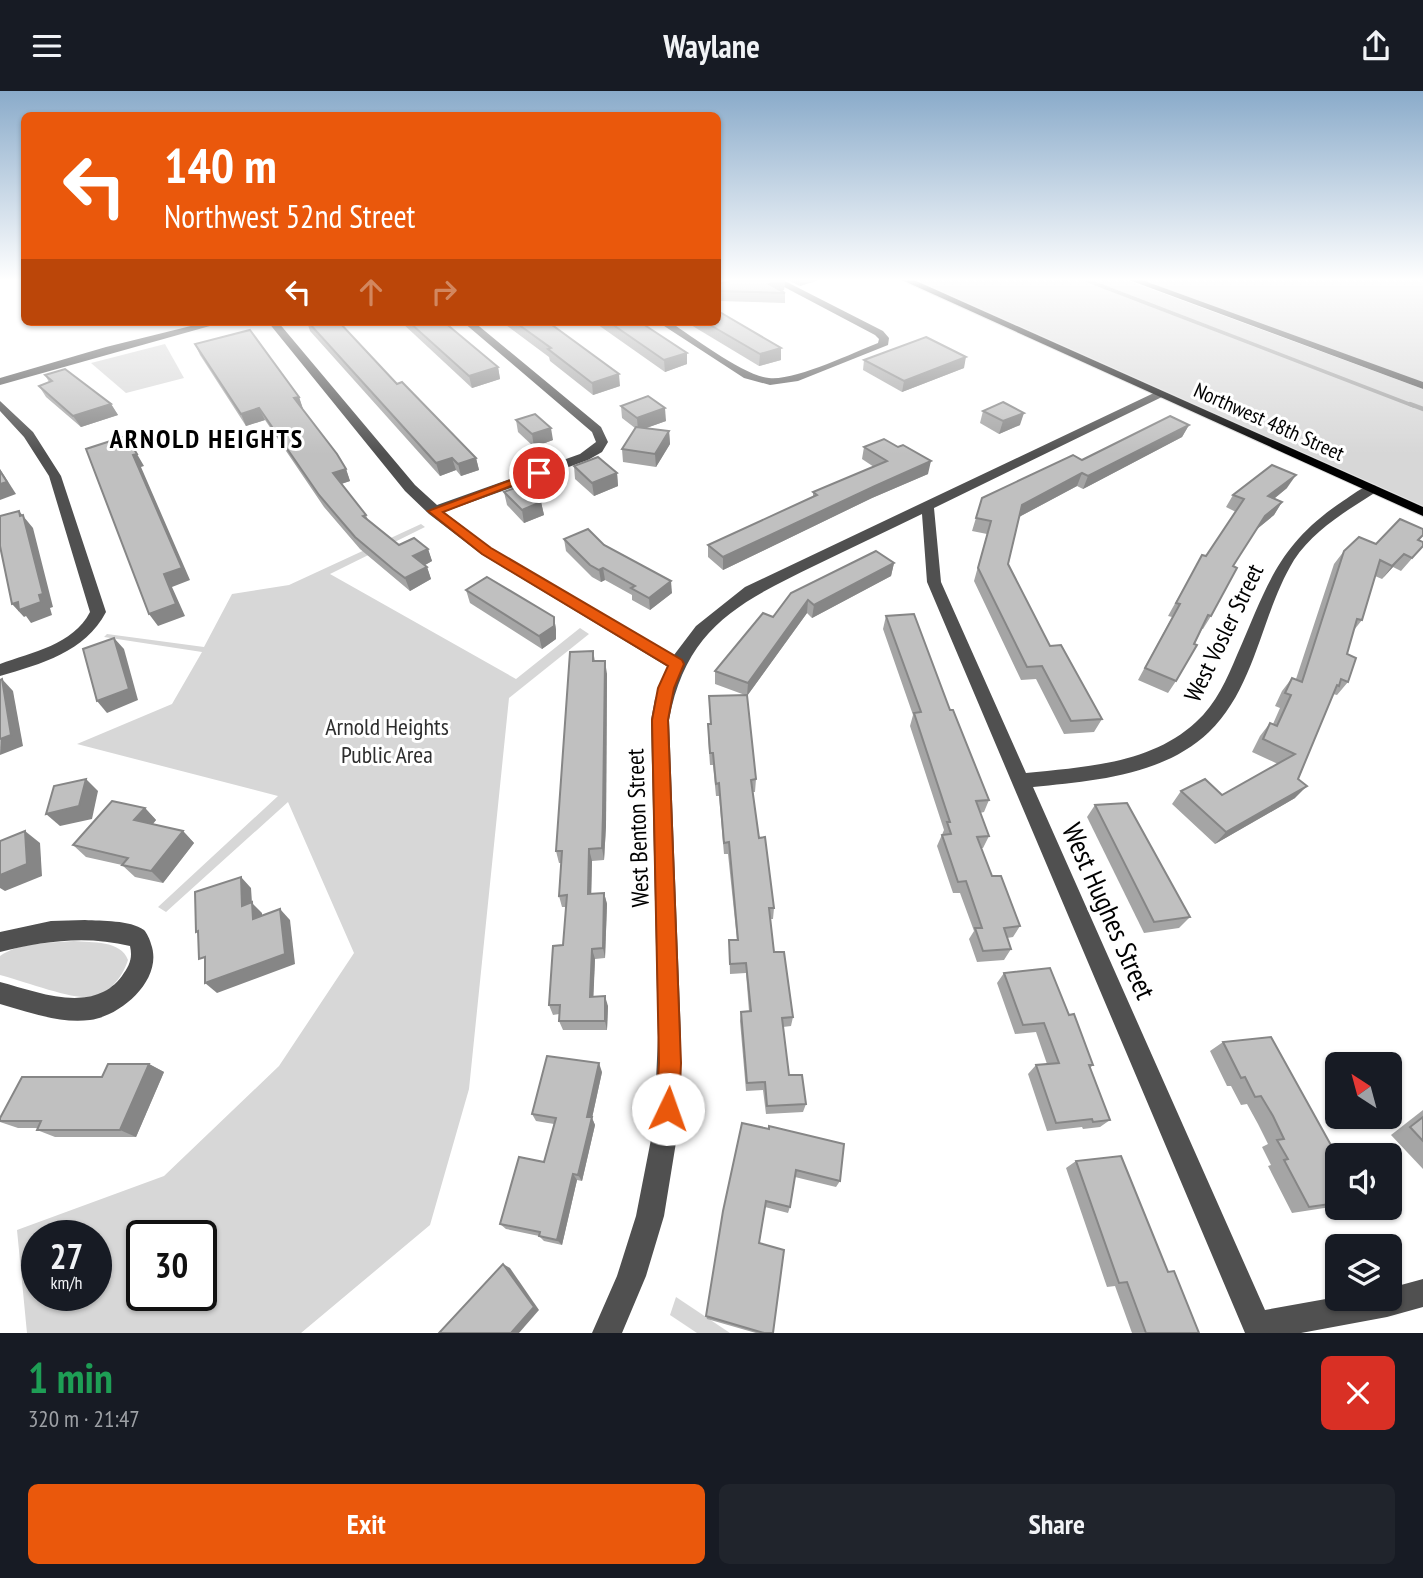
<!DOCTYPE html>
<html lang="en">
<head>
<meta charset="utf-8">
<style>
	:root { --surface:#171b24; --page:#20242c; --text:#f1f3f6; --muted:#9ea1a6; --accent:#ea580c }
	body { margin:0; font-family:"PT Sans Narrow",sans-serif; background:var(--page); color:var(--text); height:100vh; display:flex; flex-direction:column; font-size:26px; white-space:nowrap }
	* { box-sizing:border-box; margin:0 }
	p { font-size:23px; color:var(--muted) }
	.icon { flex:none; width:38px; height:38px; fill:none; stroke:currentColor; stroke-width:2; stroke-linecap:round; stroke-linejoin:round }
	.map { position:relative; height:1242px; overflow:hidden }
	.side { display:flex; flex-direction:column; background:var(--surface); flex:1 }
	.side>* { flex:none }
	.banner { position:absolute; left:21px; top:21px; width:700px; height:214px; border-radius:10px; box-shadow:0 2px 5px #0004; background:#ea580c; color:#fff; overflow:hidden }
	.needle { width:46px; rotate:324deg }
	.buttons { position:absolute; left:1325px; top:961px; display:grid; gap:14px }
	.buttons a { display:grid; place-items:center; width:77px; height:77px; border-radius:10px; background:var(--surface); box-shadow:0 2px 5px #0004; font-size:35px }
	.speed { position:absolute; left:21px; top:1129px; display:flex; gap:14px; font-size:35px; font-weight:700; text-align:center }
	.speed>* { display:grid; place-content:center; width:91px; height:91px; border-radius:50%; background:var(--surface); box-shadow:0 2px 5px #0004; line-height:1 }
	.speed small { font-size:18px; font-weight:400 }
	.speed .limit { border:4px solid #111; border-radius:10px; background:#fff; color:#111 }
	.pin { position:absolute; display:grid; place-items:center; width:60px; height:60px; color:#fff; margin:-30px; border:4px solid #fff; border-radius:50%; box-shadow:0 2px 7px #0007 }
	.me { position:absolute; width:77px; margin:-38px; rotate:3deg; stroke-linejoin:round; filter:drop-shadow(0 0 5px #0008) }
	.turn { display:flex; align-items:center; gap:24px; height:147px; padding:0 28px; font-size:32px }
	.turn .icon { width:91px; height:91px; stroke-width:2.5 }
	.turn b { display:block; font-size:49px; line-height:60px }
	.lanes { display:flex; align-items:center; height:66px; padding:0 28px; background:#0003; justify-content:center; gap:35px; direction:ltr }
	.lanes .off { opacity:.35 }
	.round { display:grid; place-items:center; flex:none; width:74px; height:74px; border-radius:10px; background:var(--page) }
	.summary { display:flex; align-items:center; justify-content:space-between; height:119px; padding:0 28px }
	h1 { font-size:42px; font-weight:600; line-height:52px; color:#1e9e55 }
	.cta { display:flex; gap:14px; margin-top:auto; padding:14px 28px }
	.cta a { flex:1; height:80px; border-radius:10px; background:var(--accent); color:#fff; font-size:28px; font-weight:600; line-height:80px; text-align:center }
	.cta a+a { background:var(--page); color:var(--text) }
	header { display:flex; justify-content:space-between; align-items:center; height:91px; padding:0 28px; background:var(--surface); font-size:32px; font-weight:600 }
	.map>svg:first-child { display:block }
	.green { fill:#d7d7d7; fill-rule:evenodd }
	.lines { fill:none; stroke-linecap:round; stroke-linejoin:round }
	.stream-far1 { stroke:#9e9e9e; stroke-width:3.5 }
	.stream { stroke:#9e9e9e; stroke-width:4.5 }
	.major-casing { stroke:#dbdbdb; stroke-width:2 }
	.minor { fill:#505050; fill-rule:evenodd }
	.major { fill:#000; fill-rule:evenodd }
	.wall { fill:#a5a5a5 }
	.shaded-wall { fill:#868686 }
	.building { fill:#c0c0c0; stroke:#868686; stroke-width:2 }
	.route { fill:#ea580c; stroke:#983908; stroke-width:2 }
	.labels { text-anchor:middle; stroke-width:6; stroke-linejoin:round; paint-order:stroke }
	.far-street-label { font-size:21px; fill:#000; stroke:#fff }
	.street-label { font-size:24px; fill:#000; stroke:#fff }
	.park-label { font-size:24px; fill:#2e2e2e; stroke:#fff }
	.far-district-label { font-size:26px; font-weight:bold; letter-spacing:2px; fill:#000; stroke:#fff }
	.near-street-label { font-size:28px; fill:#000; stroke:#fff }
</style>
</head>
<body>
<header><svg class="icon" aria-label="menu" viewBox="0 0 24 24"><path d="M4 6h16M4 12h16M4 18h16"/></svg>Waylane<svg class="icon" aria-label="share" viewBox="0 0 24 24"><path d="M12 15V3M7 8l5-5 5 5M5 13v7h14v-7"/></svg></header>
<div class="map">
<svg width="1423" height="1242" viewBox="0 0 1423 1242">
	<rect width="100%" height="100%" fill="#fff"/>
	<!-- green -->
	<g class="green">
		<path d="M916 189H1127L1423 298V415Z"/>
		<path d="M1134 189H1423V295Z"/>
		<path d="M165 253 184 287 126 302 91 272Z"/>
		<path d="M421 433 425 436 330 483 516 588 580 537 589 543 509 607 469 998 430 1134 301 1242H27L17 1139 164 1085 279 975 354 862 288 711 166 821 158 816 278 705 77 653 172 613 202 561 104 546 107 543 204 556 232 503 289 494ZM37 1144H96V1204H37ZM142 1144H201V1204H142Z"/>
		<path d="M74 850C92 852 121 849 128 869 122 888 107 906 85 906 69 907 19 889 0 884V865C20 851 50 852 74 850Z"/>
		<path d="M676 1206 730 1242H697L670 1224Z"/>
	</g>
	<g class="lines">
		<!-- stream-far1 -->
		<path class="stream-far1" d="M1086 189 1414 315"/>
		<!-- stream -->
		<path class="stream" d="M1410 313 1423 318"/>
		<defs>
			<path id="major" d="M902 189H914L1423 416V425Z"/>
		</defs>
		<!-- major casing -->
		<use href="#major" class="major-casing"/>
		<!-- minor -->
		<g class="minor">
			<path d="M771 189H783L883 240 889 247 888 254 798 290 770 294 744 287 658 231H670C693 246 744 285 769 287 795 290 852 262 878 252L879 248 875 244Z"/>
			<path d="M1129 189H1142L1423 291V298Z"/>
			<path d="M207 231H224L0 294V287L106 256Z"/>
			<path d="M268 231H278L415 394 437 414 580 363 596 351 592 341 463 231H474L601 336 608 351 602 361 588 369 444 421 491 457 674 564 696 535 745 496 1156 301H1164V305L934 417 941 491 1026 682C1084 676 1151 673 1196 631 1216 613 1227 588 1237 564 1267 496 1277 454 1343 410 1353 404 1364 393 1376 395V401C1346 420 1314 439 1294 469 1261 523 1256 596 1209 641 1163 685 1092 690 1033 696L1265 1219 1337 1206 1390 1208V1197L1423 1188V1216L1387 1226 1301 1242H1245L927 491 922 423C887 440 851 457 816 474 738 512 686 537 669 629L681 946 679 1033 664 1125 646 1185 622 1242H592L617 1185 636 1125 654 1033 658 946 651 629 655 608 668 576 481 463 429 423 405 400Z"/>
			<path d="M0 310 33 341 61 385 106 521C85 561 41 573 0 585V573C32 561 73 554 90 521L49 385 24 346 0 320Z"/>
			<path d="M85 829C102 830 130 829 144 839 147 842 150 849 151 853 164 888 121 925 90 929 60 933 29 921 0 913V891C38 901 93 924 122 885 129 875 133 868 130 855 86 844 43 850 0 861V841L51 830Z"/>
		</g>
		<!-- major -->
		<use href="#major" class="major"/>
	</g>
	<!-- wall -->
	<g class="wall">
		<path d="M725 189H785L784 199 782 200 785 202V212L718 210V200L728 190Z"/>
		<path d="M788 189H819L800 195Z"/>
		<path d="M307 231H339L397 293 476 367 479 379 461 385 456 379 440 385 310 240Z"/>
		<path d="M401 231H444L498 276 500 288 472 297Z"/>
		<path d="M502 231H548L620 295 593 304 550 270 549 266Z"/>
		<path d="M594 231H646L647 236 687 262V273L665 281Z"/>
		<path d="M686 231H718L781 257V269L759 275Z"/>
		<path d="M195 253 299 306 303 318H302L346 378 350 390 341 393 366 424 368 429 399 454 428 458 432 470 425 474 427 476 431 488 410 500 360 458 324 416 265 329 246 335 200 264Z"/>
		<path d="M864 269 964 277 902 301 863 279Z"/>
		<path d="M45 284 111 313 118 324 81 336 46 306 39 295 49 291Z"/>
		<path d="M621 315 666 330 646 337 669 340 670 353 656 376 623 371 622 358 635 337 622 327Z"/>
		<path d="M983 320 1020 334 999 343 980 332Z"/>
		<path d="M516 329 553 349 534 356 518 341Z"/>
		<path d="M1189 334 1182 346 1083 398 1077 395 1019 426 1008 473 1050 555 1102 628 1094 641 1064 643 1036 588 1021 589 974 490 987 443 972 440 982 407 1082 369Z"/>
		<path d="M864 356 928 383 872 407 723 479 708 466V454L813 406V401L874 376 862 368Z"/>
		<path d="M574 375 617 382 618 395 594 405 575 388Z"/>
		<path d="M1287 397 1274 408 1282 411 1274 424 1257 438 1233 475 1211 525 1203 538H1202L1176 590 1168 602 1138 589 1172 526 1168 525 1202 464 1206 465 1236 421 1226 416 1233 404Z"/>
		<path d="M504 401 541 411 544 424 524 432 507 414Z"/>
		<path d="M564 448 604 454 672 502 650 519 632 509V504L605 489 601 491 592 486 566 460Z"/>
		<path d="M1419 449 1423 455 1401 480 1393 476 1382 488 1375 485 1362 529 1354 539 1347 563 1348 591 1337 604 1333 603 1298 688 1295 707 1215 753 1172 713 1181 700 1222 704 1278 673 1252 661 1260 645 1270 632 1273 633 1280 617 1275 615 1282 600 1292 587 1296 588 1334 473 1344 460 1376 453Z"/>
		<path d="M894 472 891 485 812 527 807 522 747 605 756 688 755 701H753L759 747 774 817 773 828H770L774 861 793 926 791 935 783 936 789 984 806 1013 803 1021 766 1023 763 999 746 1000 740 930 741 921 749 920 746 882 730 883 729 849H737L728 763H724L719 705H716L713 674H710L708 645V633H710L709 605 745 604 715 593V580L773 526Z"/>
		<path d="M466 499 554 526 556 539V548L542 558 470 512Z"/>
		<path d="M886 525 950 619 989 709 984 721 980 722 989 745 983 757H981L992 785 1020 835 1013 846 1007 847 1011 858 1004 869 977 871 969 848 974 840 960 802H953L937 755 944 739 910 635 913 624 883 538Z"/>
		<path d="M593 560 595 570 607 583 606 735 604 769 592 770 591 802H604L607 813 605 867 595 868 593 906 608 915 607 939H563L559 930V923L553 924 549 914 563 854 566 816H562L559 805 561 772H559L556 760Z"/>
		<path d="M1095 714 1190 826 1179 837 1144 842 1087 726Z"/>
		<path d="M145 717 156 729 153 733 183 740 194 752 163 792 135 786 122 774 86 766 73 754Z"/>
		<path d="M1004 882 1069 924 1093 974 1090 977 1110 1029 1100 1036 1083 1038 1082 1036 1047 1040 1028 983 1036 974 1047 973 1036 941 1015 943 997 892Z"/>
		<path d="M1223 951 1337 1065V1115L1292 1122 1268 1075 1271 1074 1262 1056 1268 1053 1258 1033 1247 1013 1241 1014 1231 995H1227L1210 960Z"/>
		<path d="M149 973 164 981 136 1046H55L37 1039 38 1037H18L0 1031V1027L102 986Z"/>
		<path d="M602 981 592 1027 595 1034 582 1090 577 1089 562 1154 544 1150 539 1145 506 1138 500 1133 544 1071 554 1033 536 1030 532 1023Z"/>
		<path d="M1423 1019V1078L1391 1044Z"/>
		<path d="M769 1035 840 1090 836 1096 795 1086 790 1116 788 1122 765 1116 759 1152 773 1242H756L707 1228 706 1225Z"/>
		<path d="M1076 1070 1168 1181 1199 1242H1132L1115 1195 1107 1196 1066 1077Z"/>
	</g>
	<!-- shaded-wall -->
	<g class="shaded-wall">
		<path d="M785 189 784 199 777 201 769 193Z"/>
		<path d="M800 189H819L800 195Z"/>
		<path d="M781 257V269L759 275 760 263Z"/>
		<path d="M687 262V273L665 281 664 269Z"/>
		<path d="M966 266 964 277 902 301 904 290Z"/>
		<path d="M498 276 500 288 472 297 469 285Z"/>
		<path d="M619 283 620 295 593 304 592 292Z"/>
		<path d="M299 306 303 318 299 319 294 307Z"/>
		<path d="M111 313 118 324 81 336 73 325Z"/>
		<path d="M259 317 265 329 246 335 241 323Z"/>
		<path d="M665 317 666 330 638 340 637 327Z"/>
		<path d="M1024 322 1020 334 999 343 1003 330Z"/>
		<path d="M1189 334 1182 346 1083 398 1088 385Z"/>
		<path d="M551 337 553 349 534 356 532 343Z"/>
		<path d="M669 340 670 353 656 376 655 363Z"/>
		<path d="M137 363 144 375 141 376 190 489 172 496 185 525 158 535 149 523 164 483 133 364Z"/>
		<path d="M452 367 456 379 440 385 436 372Z"/>
		<path d="M476 367 479 379 461 385 458 373Z"/>
		<path d="M931 370 928 383 872 407 723 479V466L875 395Z"/>
		<path d="M0 378 16 403 0 409Z"/>
		<path d="M346 378 350 390 338 394 333 382Z"/>
		<path d="M617 382 618 395 594 405 592 392Z"/>
		<path d="M1082 382 1077 395 1017 427 1022 414Z"/>
		<path d="M1296 384 1287 397 1261 418 1268 405Z"/>
		<path d="M541 411 544 424 524 432 522 419Z"/>
		<path d="M1282 411 1274 424 1257 438 1265 425Z"/>
		<path d="M19 420 33 437 53 516 50 517 52 524 31 532 26 525 24 526 12 513 20 425Z"/>
		<path d="M428 458 432 470 418 478 413 465Z"/>
		<path d="M1404 463 1393 476 1382 488 1392 475Z"/>
		<path d="M894 472 891 485 812 527 814 514Z"/>
		<path d="M427 476 431 488 410 500 405 487Z"/>
		<path d="M603 477 605 489 601 491 599 479Z"/>
		<path d="M671 490 672 502 650 519 649 507Z"/>
		<path d="M808 509 807 522 747 605 748 592Z"/>
		<path d="M554 526 556 539V548L542 558 539 545Z"/>
		<path d="M114 547 124 558 138 609 107 622 97 610Z"/>
		<path d="M605 570 607 583 606 735 604 769 602 757Z"/>
		<path d="M2 588 13 600 23 655 0 664Z"/>
		<path d="M86 688 98 700 92 728 60 735 46 723Z"/>
		<path d="M1307 695 1295 707 1215 753 1226 741Z"/>
		<path d="M145 717 156 729 146 741 134 729Z"/>
		<path d="M25 740 40 752 42 785 5 800 0 797V784Z"/>
		<path d="M183 740 194 752 163 792 151 780Z"/>
		<path d="M589 758 592 770 591 814 588 803Z"/>
		<path d="M241 786 251 797 252 812 262 822 263 839 242 815Z"/>
		<path d="M604 802 607 813 605 867 603 857Z"/>
		<path d="M280 818 290 829 295 873 217 902 205 892Z"/>
		<path d="M592 858 595 868 593 916 590 906Z"/>
		<path d="M605 905 608 915 607 939 605 930Z"/>
		<path d="M599 972 602 981 592 1027 595 1034 582 1090 578 1084 587 1026Z"/>
		<path d="M149 973 164 981 136 1046 120 1039Z"/>
		<path d="M573 1083 577 1089 562 1154 557 1149Z"/>
		<path d="M503 1173 510 1177 539 1219 519 1242H511Z"/>
	</g>
	<!-- building -->
	<g class="building">
		<path d="M733 189H785L769 193 785 202 718 200V193Z"/>
		<path d="M718 220 781 257 760 263 705 231H718Z"/>
		<path d="M308 231H339L397 293 402 291 476 367 458 373 452 367 436 372Z"/>
		<path d="M409 231H444L498 276 469 285Z"/>
		<path d="M515 231H548L619 283 592 292 548 258 551 257Z"/>
		<path d="M609 231H646L647 232 643 233 687 262 664 269Z"/>
		<path d="M250 239 299 306 294 307 337 363 346 378 333 382 366 424 363 425 399 454 414 447 428 458 413 465 427 476 405 487 393 478 355 446 319 404 259 317 241 323 195 253Z"/>
		<path d="M926 246 966 266 904 290 864 269Z"/>
		<path d="M65 278 111 313 73 325 39 295 52 290 45 284Z"/>
		<path d="M648 305 665 317 637 327 621 315Z"/>
		<path d="M1003 311 1024 322 1003 330 983 320Z"/>
		<path d="M535 323 551 337 532 343 516 329Z"/>
		<path d="M1170 325 1189 334 1088 385 1082 382 1022 414 1008 473 1050 555 1061 554 1102 628 1071 630 1042 575 1027 576 978 477 991 430 976 427 982 407 1073 364 1082 369Z"/>
		<path d="M636 336 669 340 655 363 622 358Z"/>
		<path d="M126 345 137 363 133 364 182 477 164 483 176 513 149 523 86 358Z"/>
		<path d="M884 348 898 356 903 354 931 370 875 395 723 466 708 454 817 404 813 401 887 370 864 356Z"/>
		<path d="M598 366 617 382 592 392 574 375Z"/>
		<path d="M1272 374 1296 384 1268 405 1282 411 1265 425 1233 475 1237 477 1211 525 1208 524 1194 553 1197 554 1176 590 1145 577 1180 513 1176 512 1202 464 1206 465 1244 408 1233 404Z"/>
		<path d="M0 380 7 391 0 393Z"/>
		<path d="M523 394 541 411 522 419 504 401Z"/>
		<path d="M19 420 20 425 23 424 43 503 39 504 41 511 19 519 18 511 12 513 0 455V425Z"/>
		<path d="M1400 428 1423 438V444L1418 449 1423 451V455L1412 467 1404 463 1392 475 1380 469 1362 529 1357 528 1347 563 1356 567 1348 591 1341 588 1339 595 1337 594 1298 688 1307 695 1226 741 1181 700 1205 688 1222 704 1295 663 1263 648 1270 632 1277 635 1291 604 1285 602 1292 587 1302 591 1344 460 1359 446 1376 453Z"/>
		<path d="M588 438 604 454 671 490 649 507 631 497 635 495 603 477 599 479 590 474 564 448Z"/>
		<path d="M876 460 894 472 814 514 808 509 748 592 715 580 763 522 773 526 791 502Z"/>
		<path d="M487 486 554 526V535L539 545 466 499Z"/>
		<path d="M914 523 950 619H953L989 709 976 710 989 745 977 746 992 785H1001L1020 835 1004 837 1011 858 983 860 975 837H982L966 790 958 791 942 744 951 743 947 731H950L914 622 921 621 886 525Z"/>
		<path d="M114 547 129 598 97 610 83 558Z"/>
		<path d="M593 560V570H605L603 723 602 757 589 758 588 803 604 802 603 857 592 858 590 906 605 905V930H559L560 914H549L553 855 563 854 567 804 559 805 562 760H556L570 561Z"/>
		<path d="M2 588 11 644 0 648V589Z"/>
		<path d="M747 604 756 688 751 689 759 747 765 746 774 817H769L774 861H784L793 926 782 927 789 984H802L806 1013 767 1015 765 991 747 992 741 921 751 920 746 872 730 873 729 849H738L729 751 724 752 719 692 716 693 713 662H710L708 633H711L709 605Z"/>
		<path d="M86 688 79 715 46 723 54 695Z"/>
		<path d="M112 710 145 717 134 729 183 740 151 780 122 774 128 767 73 754Z"/>
		<path d="M1127 712 1190 826 1154 831 1095 714Z"/>
		<path d="M25 740 27 773 0 784V750Z"/>
		<path d="M241 786 242 815 252 811 253 828 280 818 285 863 205 892V866L199 868 198 840 196 841 195 801Z"/>
		<path d="M1050 877 1069 924 1074 923 1093 974H1089L1110 1029 1093 1031 1092 1028 1056 1032 1036 974 1059 972 1044 932 1023 934 1004 882Z"/>
		<path d="M1271 946 1337 1065V1112L1309 1116 1284 1069 1288 1068 1277 1049 1284 1048 1273 1025 1261 1005 1255 1006 1245 986 1241 987 1223 951Z"/>
		<path d="M547 965 599 972 587 1026H592L578 1084 573 1083 557 1149 539 1145 540 1141 500 1133 519 1066 544 1071 556 1027 532 1023Z"/>
		<path d="M108 973H149L120 1039H37L41 1030H0V1027L22 986H102Z"/>
		<path d="M1423 1026V1050L1410 1036Z"/>
		<path d="M742 1032 769 1038V1035L844 1053 840 1090 796 1079 790 1116 766 1110 759 1152 784 1159 773 1242H764L706 1225 723 1120Z"/>
		<path d="M1121 1065 1168 1181 1174 1180 1199 1242H1146L1127 1191 1119 1192 1076 1070Z"/>
		<path d="M503 1173 534 1216 511 1242H439Z"/>
	</g>
	<!-- sky -->
	<linearGradient id="sky" x2="0" y2="1"><stop stop-color="#8aabca"/><stop offset="0.52" stop-color="#fff"/><stop offset="1" stop-color="#fff" stop-opacity="0"/></linearGradient>
	<rect width="1423" height="363" fill="url(#sky)"/>
	<!-- route -->
	<path class="route" d="M535 380 545 382 443 421 491 457 682 569 684 573 674 597 668 629 681 972 679 1018 676 1026 668 1030 660 1026 656 1018 659 972 652 629 658 597 668 575 482 463 428 420Z"/>
	<g class="labels">
		<!-- far-street labels -->
		<g class="far-street-label">
			<text transform="translate(1269 331) rotate(24)" y="7">Northwest 48th Street</text>
		</g>
		<!-- street labels -->
		<g class="street-label">
			<text transform="translate(1224 542) rotate(-64)" y="8">West Vosler Street</text>
			<text transform="translate(638 737) rotate(-92)" y="8">West Benton Street</text>
		</g>
		<!-- park labels -->
		<g class="park-label">
			<text x="387" y="644">Arnold Heights<tspan x="387" dy="28">Public Area</tspan></text>
		</g>
		<!-- far-district labels -->
		<g class="far-district-label">
			<text x="207" y="357">ARNOLD HEIGHTS</text>
		</g>
		<!-- near-street labels -->
		<g class="near-street-label">
			<text transform="translate(1109 820) rotate(66)" y="10">West Hughes Street</text>
		</g>
	</g>
</svg>
<div class="buttons">
<a><svg class="needle" viewBox="-14 -14 28 28"><path d="M0-13l5 13h-10z" fill="#e53935"/><path d="M0 13l5-13h-10z" fill="#9ea1a6"/></svg></a>
<a><svg class="icon" aria-label="sound" viewBox="0 0 24 24"><path d="M4 9h4l5-4v14l-5-4H4zM17 9q2 3 0 6"/></svg></a>
<a><svg class="icon" aria-label="layers" viewBox="0 0 24 24"><path d="M12 4l9 5-9 5-9-5zM3 14l9 5 9-5"/></svg></a>
</div>
<div class="speed"><div>27<small>km/h</small></div><div class="limit">30</div></div>
<div class="pin" style="left:539px;top:382px;background:#d93025"><svg class="icon" aria-label="arrive" viewBox="0 0 24 24"><path d="M6 21V4h12l-3 4 3 4H6"/></svg></div>
<svg class="me" style="left:668px;top:1018px" viewBox="-20 -20 40 40"><circle r="19" fill="#fff"/><path d="M0-13L10 11 0 6-10 11z" fill="#ea580c"/></svg>
<div class="banner">
<div class="turn"><svg class="icon" aria-label="left" viewBox="0 0 24 24"><path d="M17 20v-9H6M10 6l-5 5 5 5"/></svg><div><b>140 m</b>Northwest 52nd Street</div></div>
<div class="lanes"><svg class="icon" aria-label="left" viewBox="0 0 24 24"><path d="M17 20v-9H6M10 6l-5 5 5 5"/></svg><svg class="icon off" aria-label="ahead" viewBox="0 0 24 24"><path d="M12 20V5M6 11l6-6 6 6"/></svg><svg class="icon off" aria-label="right" viewBox="0 0 24 24"><path d="M7 20v-9h11M14 6l5 5-5 5"/></svg></div>
</div>
</div>
<section class="side">
<div class="summary"><div><h1>1 min</h1><p>320 m · 21:47</p></div><a class="round" style="background:#d93025;color:#fff"><svg class="icon" aria-label="close" viewBox="0 0 24 24"><path d="M6 6l12 12M18 6L6 18"/></svg></a></div>
<div class="cta"><a>Exit</a><a>Share</a></div>
</section>
</body>
</html>
